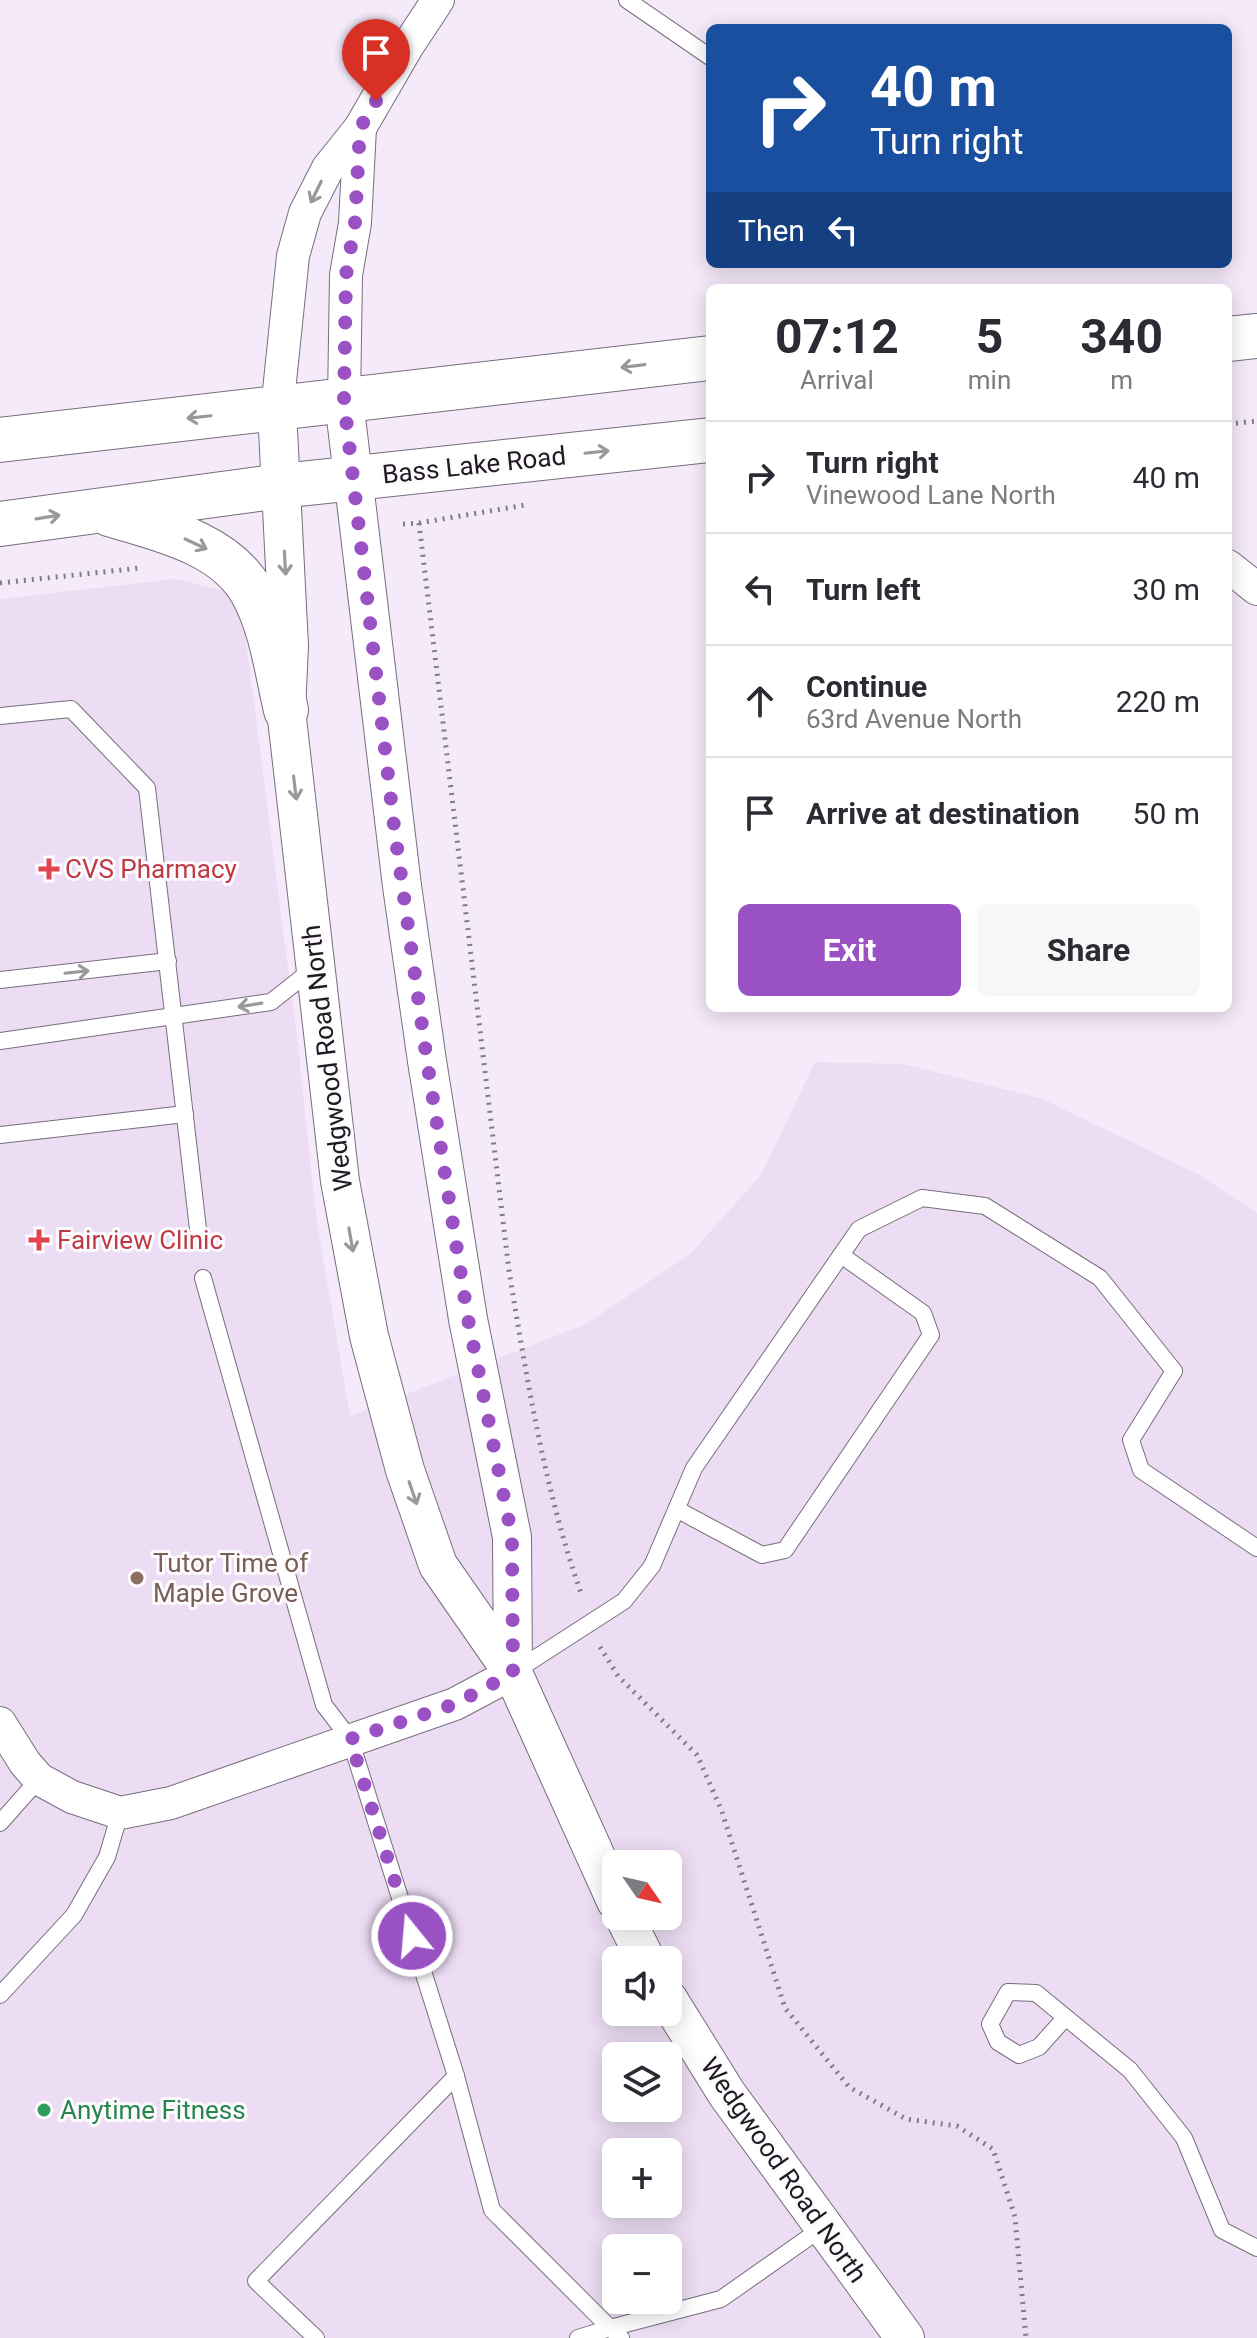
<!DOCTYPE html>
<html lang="en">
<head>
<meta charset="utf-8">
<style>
	:root { --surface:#fff; --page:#f7f7f7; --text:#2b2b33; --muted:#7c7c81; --line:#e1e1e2; --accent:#9a51c4 }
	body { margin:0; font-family:Roboto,sans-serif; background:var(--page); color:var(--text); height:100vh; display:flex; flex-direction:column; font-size:30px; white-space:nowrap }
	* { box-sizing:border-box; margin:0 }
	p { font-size:26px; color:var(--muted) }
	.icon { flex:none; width:44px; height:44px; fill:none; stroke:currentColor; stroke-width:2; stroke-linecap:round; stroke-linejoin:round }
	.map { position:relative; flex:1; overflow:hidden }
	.drawer { position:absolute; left:706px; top:284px; width:526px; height:728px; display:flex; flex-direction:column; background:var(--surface); border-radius:12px; box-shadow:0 4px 20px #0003 }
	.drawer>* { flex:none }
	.guide { position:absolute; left:706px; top:24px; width:526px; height:244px; border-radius:12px; box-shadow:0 4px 20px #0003; background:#1a4fa0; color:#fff; overflow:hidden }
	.needle { width:52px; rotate:124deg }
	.buttons { position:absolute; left:602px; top:1850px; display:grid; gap:16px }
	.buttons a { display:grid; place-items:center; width:80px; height:80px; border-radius:12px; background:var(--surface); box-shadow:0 4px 20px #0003; font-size:40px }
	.pin { position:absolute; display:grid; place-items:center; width:68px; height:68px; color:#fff; margin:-82px -34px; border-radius:50% 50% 50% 0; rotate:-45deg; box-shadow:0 0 8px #0007 }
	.pin .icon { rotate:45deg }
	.me { position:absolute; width:88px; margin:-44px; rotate:343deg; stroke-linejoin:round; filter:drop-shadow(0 0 6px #0008) }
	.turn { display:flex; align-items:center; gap:28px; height:168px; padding:0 32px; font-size:36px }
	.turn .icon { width:104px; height:104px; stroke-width:2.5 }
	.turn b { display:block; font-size:56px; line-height:68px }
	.then { display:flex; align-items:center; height:76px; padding:0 32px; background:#0003; gap:16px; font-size:30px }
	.eta { display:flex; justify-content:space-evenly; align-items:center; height:136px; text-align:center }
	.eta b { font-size:48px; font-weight:700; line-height:56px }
	.action { display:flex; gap:16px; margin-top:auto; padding:16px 32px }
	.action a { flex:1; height:92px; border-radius:12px; background:var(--accent); color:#fff; font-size:32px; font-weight:700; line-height:92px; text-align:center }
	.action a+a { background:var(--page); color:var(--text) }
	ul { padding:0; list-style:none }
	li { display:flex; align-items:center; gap:24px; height:112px; padding:0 32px; border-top:2px solid var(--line) }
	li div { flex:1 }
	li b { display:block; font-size:30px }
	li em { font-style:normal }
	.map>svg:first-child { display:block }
	.built { fill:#ecddf4; fill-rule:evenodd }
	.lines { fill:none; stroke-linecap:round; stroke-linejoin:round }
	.service-casing { stroke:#776d7c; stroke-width:18 }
	.minor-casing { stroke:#776d7c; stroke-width:34 }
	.tertiary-casing { stroke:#776d7c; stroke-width:40 }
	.secondary-casing { stroke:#776d7c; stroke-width:46 }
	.path { stroke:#827b86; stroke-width:5; stroke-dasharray:2 6; stroke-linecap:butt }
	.service { stroke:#fff; stroke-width:16 }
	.minor { stroke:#fff; stroke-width:32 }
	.tertiary { stroke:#fff; stroke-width:38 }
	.secondary { stroke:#fff; stroke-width:44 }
	.oneway { stroke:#9a989b }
	.route { stroke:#9a51c4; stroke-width:14; stroke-dasharray:0 25.2 }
	.health-dot { fill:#e0444e; stroke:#fdfbfe; stroke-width:3 }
	.education-dot { fill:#8d6e63; stroke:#fdfbfe; stroke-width:3 }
	.leisure-dot { fill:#2e9e5b; stroke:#fdfbfe; stroke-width:3 }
	.labels { text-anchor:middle; stroke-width:6; stroke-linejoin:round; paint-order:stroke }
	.street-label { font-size:26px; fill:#1e1a20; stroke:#fdfbfe }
	.health-label { font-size:26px; fill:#be3a42; stroke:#fdfbfe; text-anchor:start }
	.education-label { font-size:26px; fill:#785e54; stroke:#fdfbfe; text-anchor:start }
	.leisure-label { font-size:26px; fill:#27864d; stroke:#fdfbfe; text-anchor:start }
</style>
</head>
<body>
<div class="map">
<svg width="1257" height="2338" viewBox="0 0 1257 2338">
	<rect width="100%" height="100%" fill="#f5eafa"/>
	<!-- built -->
	<path class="built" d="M175 579 226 591 244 626 298 1045 316 1216 350 1416 586 1324 690 1254 761 1175 815 1062 904 1064 1040 1098 1198 1174 1257 1213V2338H0V599ZM616 1864H668V1916H616ZM616 1960H668V2012H616ZM616 2056H668V2108H616ZM616 2152H668V2204H616ZM616 2248H668V2300H616Z"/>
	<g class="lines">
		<defs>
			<g id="service">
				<path d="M627 0 710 57"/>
				<path d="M0 716 71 709 147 788 198 1229"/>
				<path d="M0 980 168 961"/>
				<path d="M0 1041 271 1002 314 968"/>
				<path d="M0 1135 185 1114"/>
				<path d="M203 1278 324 1705 350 1739 456 2076 492 2210 610 2328 721 2299 822 2228"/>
				<path d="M678 1510 762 1555 785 1550 931 1335 923 1313 841 1255"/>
				<path d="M514 1672 624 1601 652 1566 694 1468 859 1229 922 1198 985 1206 1100 1278 1174 1371 1131 1440 1141 1470 1257 1548"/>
				<path d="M0 1823 39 1779"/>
				<path d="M0 1995 74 1915 107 1857 120 1813"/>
				<path d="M1065 2018 1039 2047 1019 2055 998 2042 990 2024 1008 1992 1036 1993 1130 2070 1184 2138 1222 2230 1257 2248"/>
				<path d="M316 2338 256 2281 456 2076"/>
				<path d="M578 2338 610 2328 621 2338"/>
			</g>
			<g id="minor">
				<path d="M344 401 346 275 355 223 360 128"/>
				<path d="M277 410 293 256 305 213 328 168 360 128 407 47 438 0"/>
				<path d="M1228 566 1257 589"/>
				<path d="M0 1723 25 1763 39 1779 72 1797 120 1813 171 1803 455 1704 513 1673"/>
			</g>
			<g id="tertiary">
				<path d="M344 401 402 886 427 1061 468 1319 512 1537 513 1673"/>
				<path d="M277 410 289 646 286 710 340 1181 369 1336 405 1470 438 1565 513 1673 616 1901"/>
				<path d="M624 1916 646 1960"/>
				<path d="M668 1999 727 2094 905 2338"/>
			</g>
			<g id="secondary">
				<path d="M1228 339 1257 336"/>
				<path d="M0 440 710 358"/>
				<path d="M109 514C159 529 225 543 252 592 272 628 277 672 286 710"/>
				<path d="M0 524 281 486 710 440"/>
			</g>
		</defs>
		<!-- service casing -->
		<use href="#service" class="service-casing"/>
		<!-- minor casing -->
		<use href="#minor" class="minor-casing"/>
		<!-- tertiary casing -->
		<use href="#tertiary" class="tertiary-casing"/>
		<!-- secondary casing -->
		<use href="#secondary" class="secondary-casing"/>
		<!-- path -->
		<g class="path">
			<path d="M1228 424 1257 421"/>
			<path d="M419 523 509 1271C527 1380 545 1492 582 1596"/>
			<path d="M403 524 419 523 525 505"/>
			<path d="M0 583 140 568"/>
			<path d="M600 1647 618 1676 697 1755 721 1809 785 2008 849 2087 906 2119 957 2126 993 2149 1015 2217 1026 2338"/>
		</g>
		<!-- service -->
		<use href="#service" class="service"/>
		<!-- minor -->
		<use href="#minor" class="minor"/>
		<!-- tertiary -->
		<use href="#tertiary" class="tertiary"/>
		<!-- secondary -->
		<use href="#secondary" class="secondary"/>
	</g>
	<!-- one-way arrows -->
	<defs><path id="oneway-shaft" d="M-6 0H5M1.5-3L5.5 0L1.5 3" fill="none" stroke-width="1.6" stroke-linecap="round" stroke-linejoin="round" transform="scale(2)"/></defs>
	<g class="oneway">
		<use href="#oneway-shaft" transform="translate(316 192) rotate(116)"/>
		<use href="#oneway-shaft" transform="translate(633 366) rotate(173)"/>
		<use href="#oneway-shaft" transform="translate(199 417) rotate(174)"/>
		<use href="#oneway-shaft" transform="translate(597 452) rotate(-6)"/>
		<use href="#oneway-shaft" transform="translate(48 517) rotate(-9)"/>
		<use href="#oneway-shaft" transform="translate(196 544) rotate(25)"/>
		<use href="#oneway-shaft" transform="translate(285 563) rotate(87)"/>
		<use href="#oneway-shaft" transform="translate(295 788) rotate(83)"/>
		<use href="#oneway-shaft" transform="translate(77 972) rotate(-6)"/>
		<use href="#oneway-shaft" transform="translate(250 1005) rotate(171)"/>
		<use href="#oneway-shaft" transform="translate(351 1240) rotate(80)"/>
		<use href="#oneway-shaft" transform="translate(413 1493) rotate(71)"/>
	</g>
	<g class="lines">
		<!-- route -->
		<path class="route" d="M376 101 360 128 355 223 346 275 344 401 394 826 427 1061 468 1319 512 1537 513 1673 455 1704 350 1739 412 1936"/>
	</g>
	<!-- markers -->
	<g class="health-dot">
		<path d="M45 857h8v8h8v8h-8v8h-8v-8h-8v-8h8z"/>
		<path d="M35 1228h8v8h8v8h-8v8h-8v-8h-8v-8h8z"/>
	</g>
	<circle class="education-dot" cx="137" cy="1578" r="8"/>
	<circle class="leisure-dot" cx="44" cy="2110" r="8"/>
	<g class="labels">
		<!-- street labels -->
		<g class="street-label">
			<text transform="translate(474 465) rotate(-6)" y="9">Bass Lake Road</text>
			<text transform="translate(327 1058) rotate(-97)" y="9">Wedgwood Road North</text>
			<text transform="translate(784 2170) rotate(55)" y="9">Wedgwood Road North</text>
		</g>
		<!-- health labels -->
		<g class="health-label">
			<text x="65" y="878">CVS Pharmacy</text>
			<text x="57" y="1249">Fairview Clinic</text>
		</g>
		<!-- education labels -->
		<g class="education-label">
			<text x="153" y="1572">Tutor Time of<tspan x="153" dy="30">Maple Grove</tspan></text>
		</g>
		<!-- leisure labels -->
		<g class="leisure-label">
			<text x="60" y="2119">Anytime Fitness</text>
		</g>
	</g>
</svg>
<div class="buttons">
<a><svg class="needle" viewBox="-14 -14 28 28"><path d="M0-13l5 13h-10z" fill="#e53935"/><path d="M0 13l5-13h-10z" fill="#7c7c81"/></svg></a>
<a><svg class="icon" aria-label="sound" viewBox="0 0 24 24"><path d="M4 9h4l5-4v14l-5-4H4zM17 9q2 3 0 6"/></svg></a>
<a><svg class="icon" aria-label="layers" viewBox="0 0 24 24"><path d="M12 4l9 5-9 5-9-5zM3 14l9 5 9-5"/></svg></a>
<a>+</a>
<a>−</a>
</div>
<div class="pin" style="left:376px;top:101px;background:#d93025"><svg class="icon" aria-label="arrive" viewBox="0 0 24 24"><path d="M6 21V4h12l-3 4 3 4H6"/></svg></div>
<svg class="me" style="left:412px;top:1936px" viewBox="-20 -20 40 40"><circle r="17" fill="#9a51c4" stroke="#fff" stroke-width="3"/><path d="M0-11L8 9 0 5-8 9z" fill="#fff"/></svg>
<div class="guide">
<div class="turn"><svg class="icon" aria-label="right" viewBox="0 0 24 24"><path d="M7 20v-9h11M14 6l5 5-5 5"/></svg><div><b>40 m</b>Turn right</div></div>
<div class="then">Then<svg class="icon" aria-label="left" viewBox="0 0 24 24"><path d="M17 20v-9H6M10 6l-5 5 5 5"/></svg></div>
</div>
<section class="drawer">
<div class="eta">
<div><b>07:12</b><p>Arrival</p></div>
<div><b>5</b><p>min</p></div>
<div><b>340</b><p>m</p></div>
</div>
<ul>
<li><svg class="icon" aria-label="right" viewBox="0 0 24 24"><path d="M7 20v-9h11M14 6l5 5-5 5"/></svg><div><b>Turn right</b><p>Vinewood Lane North</p></div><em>40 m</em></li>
<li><svg class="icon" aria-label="left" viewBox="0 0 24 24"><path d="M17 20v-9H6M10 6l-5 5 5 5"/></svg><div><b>Turn left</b></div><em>30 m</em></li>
<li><svg class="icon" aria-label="ahead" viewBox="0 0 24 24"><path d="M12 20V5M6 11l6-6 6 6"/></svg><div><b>Continue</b><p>63rd Avenue North</p></div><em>220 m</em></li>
<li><svg class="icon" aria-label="arrive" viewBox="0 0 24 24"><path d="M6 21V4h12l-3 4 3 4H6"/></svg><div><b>Arrive at destination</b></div><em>50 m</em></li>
</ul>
<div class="action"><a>Exit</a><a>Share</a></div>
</section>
</div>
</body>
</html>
